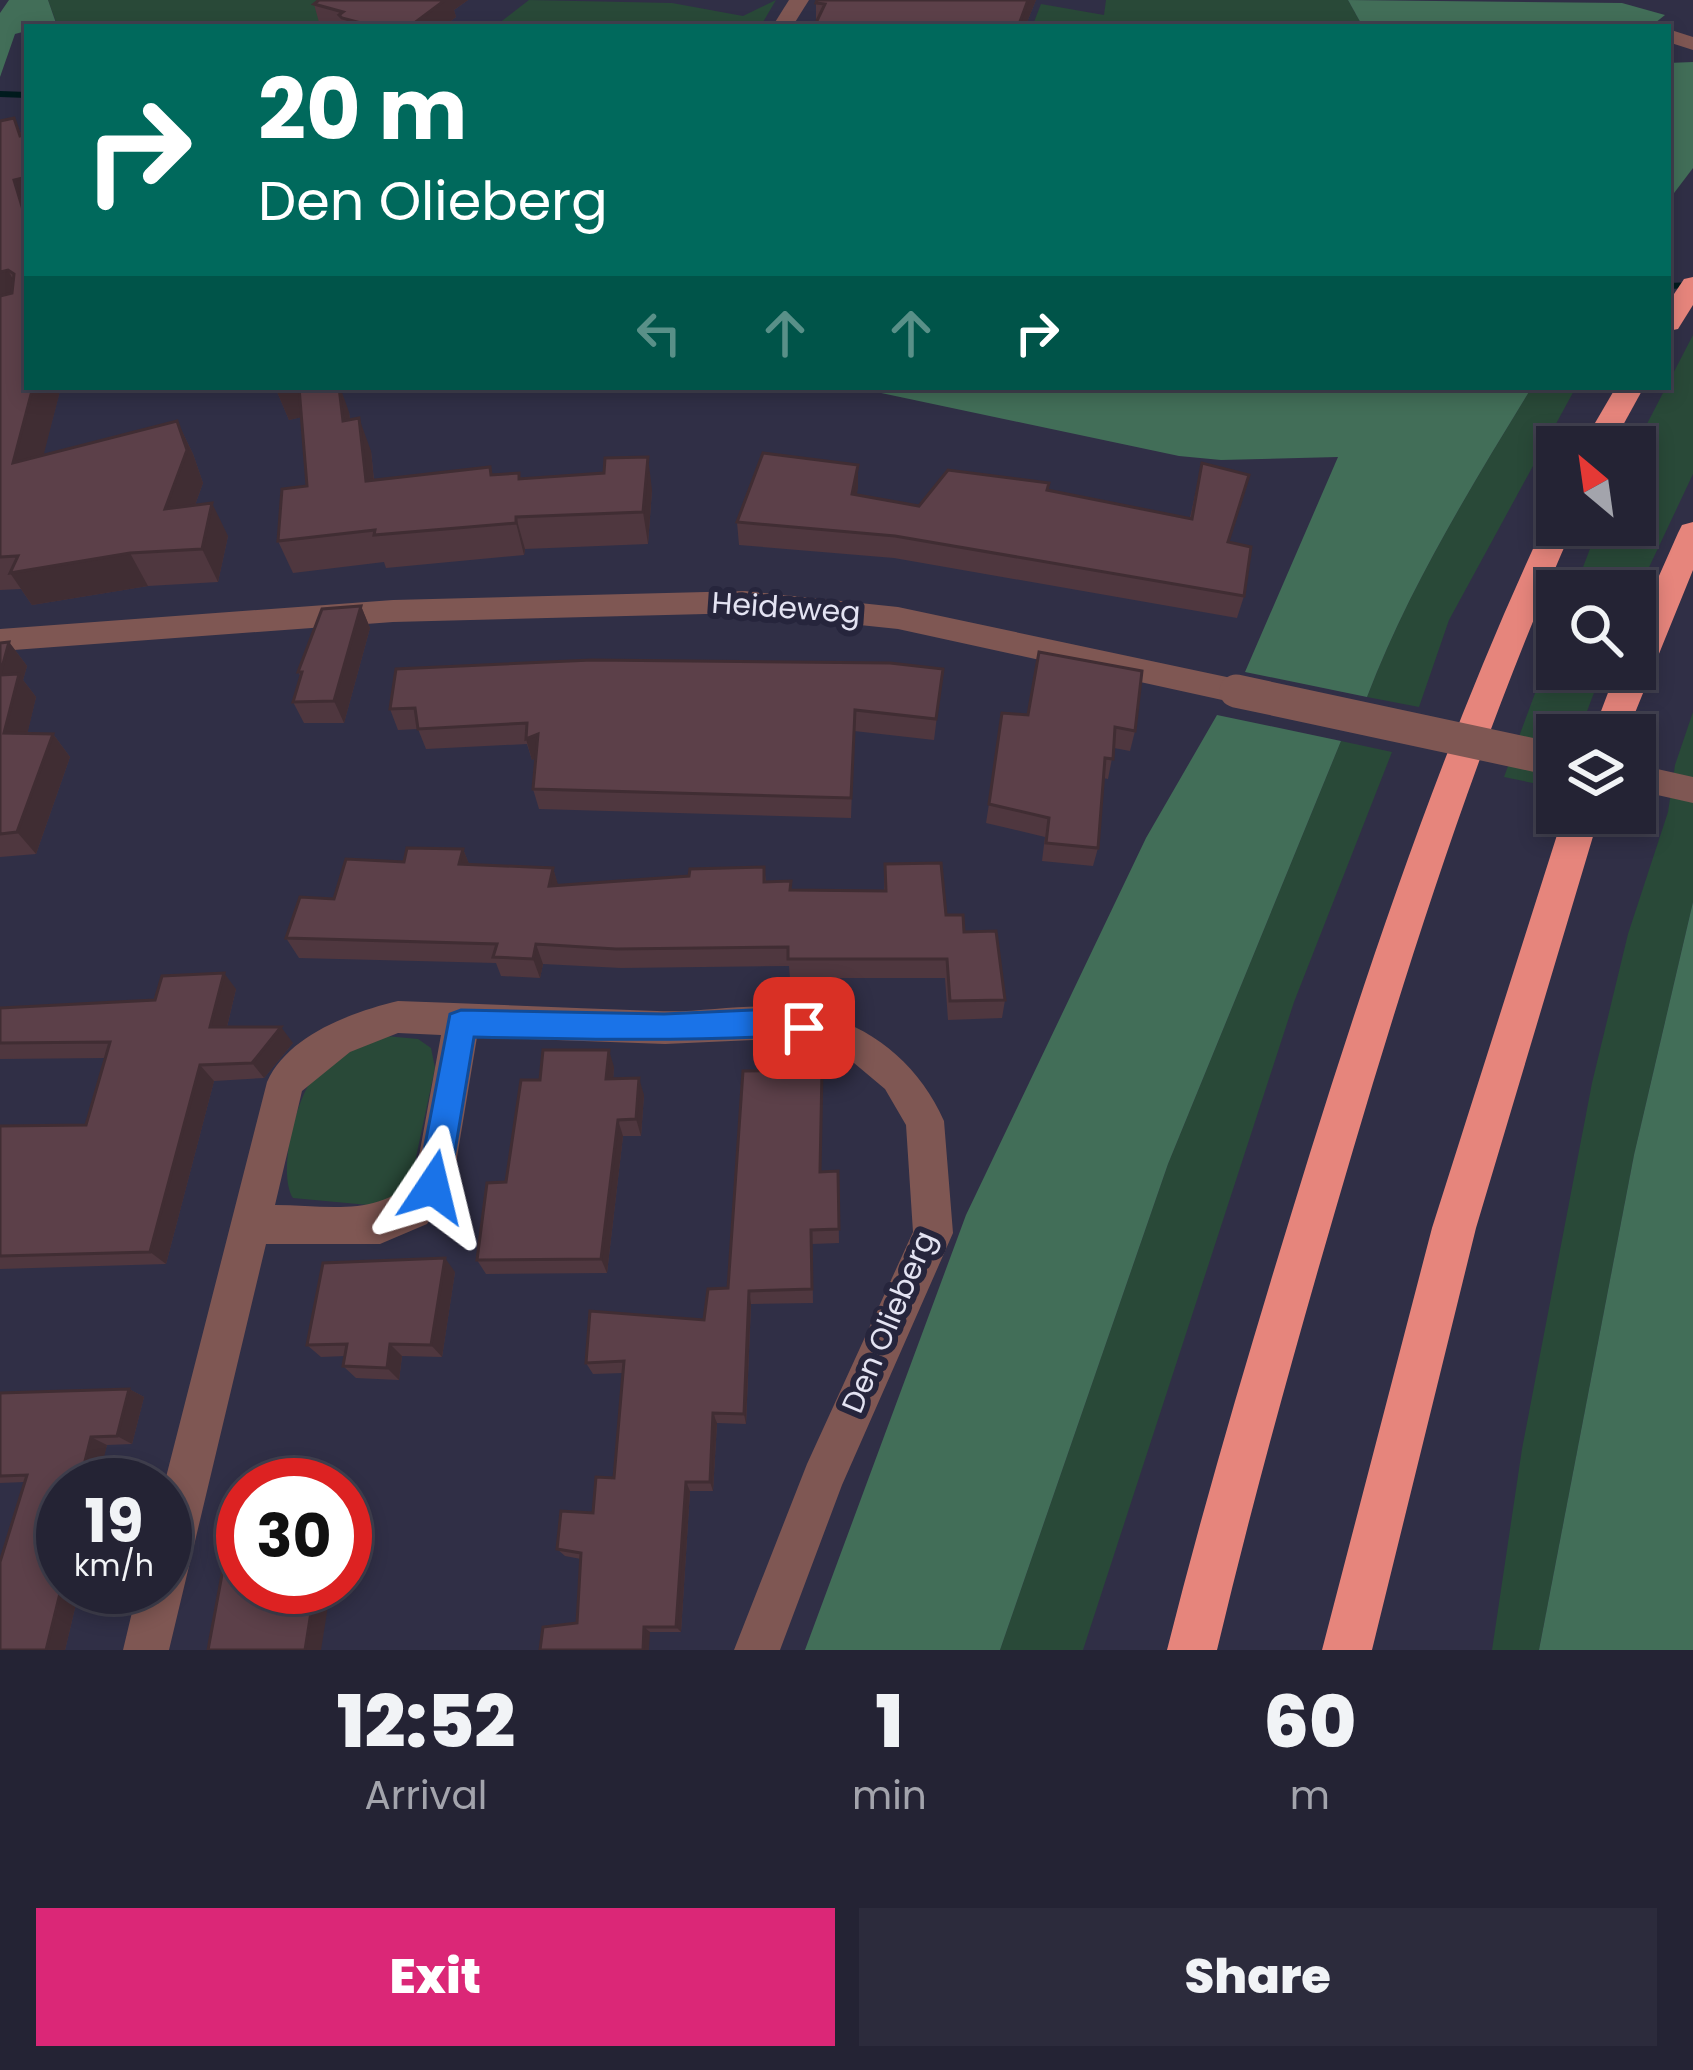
<!DOCTYPE html>
<html lang="en">
<head>
<meta charset="utf-8">
<style>
	:root { --surface:#242334; --page:#2c2b3c; --text:#f1f3f6; --muted:#a3a4ac; --line:#41404f; --accent:#db2777 }
	body { margin:0; font-family:Poppins,sans-serif; background:var(--page); color:var(--text); height:100vh; display:flex; flex-direction:column; font-size:45px; white-space:nowrap }
	* { box-sizing:border-box; margin:0 }
	p { font-size:39px; color:var(--muted) }
	.icon { flex:none; width:66px; height:66px; fill:none; stroke:currentColor; stroke-width:2; stroke-linecap:round; stroke-linejoin:round }
	.map { position:relative; height:1650px; overflow:hidden }
	.panel { display:flex; flex-direction:column; background:var(--surface); flex:1 }
	.panel>* { flex:none }
	.banner { position:absolute; left:24px; top:24px; width:1647px; height:366px; border-radius:0px; box-shadow:0 6px 18px #0003,0 0 0 3px var(--line); background:#00695c; color:#fff; overflow:hidden }
	.needle { width:78px; rotate:331deg }
	.controls { position:absolute; left:1536px; top:426px; display:grid; gap:24px }
	.controls a { display:grid; place-items:center; width:120px; height:120px; border-radius:0px; background:var(--surface); box-shadow:0 6px 18px #0003,0 0 0 3px var(--line); font-size:60px }
	.speed { position:absolute; left:36px; top:1458px; display:flex; gap:24px; font-size:60px; font-weight:700; text-align:center }
	.speed>* { display:grid; place-content:center; width:156px; height:156px; border-radius:50%; background:var(--surface); box-shadow:0 6px 18px #0003,0 0 0 3px var(--line); line-height:1 }
	.speed small { font-size:30px; font-weight:400 }
	.speed .limit { border:18px solid #d22; background:#fff; color:#111 }
	.pin { position:absolute; display:grid; place-items:center; width:102px; height:102px; color:#fff; margin:-51px; border-radius:24px; box-shadow:0 6px 18px #0006 }
	.me { position:absolute; width:132px; margin:-66px; rotate:10deg; stroke-linejoin:round; filter:drop-shadow(0 0 9px #0008) }
	.turn { display:flex; align-items:center; gap:42px; height:252px; padding:0 36px; font-size:54px }
	.turn .icon { width:156px; height:156px; stroke-width:2.5 }
	.turn b { display:block; font-size:84px; line-height:102px }
	.lanes { display:flex; align-items:center; height:114px; padding:0 36px; background:#0003; justify-content:center; gap:60px; direction:ltr }
	.lanes .off { opacity:.35 }
	.eta { display:flex; justify-content:space-evenly; align-items:center; height:204px; text-align:center }
	.eta b { font-size:72px; font-weight:800; line-height:84px }
	.primary-button { display:flex; gap:24px; margin-top:auto; padding:24px 36px }
	.primary-button a { flex:1; height:138px; border-radius:0px; background:var(--accent); color:#fff; font-size:48px; font-weight:800; line-height:138px; text-align:center }
	.primary-button a+a { background:var(--page); color:var(--text) }
	.map>svg:first-child { display:block }
	.green { fill:#294938 }
	.forest { fill:#426e58 }
	.lines { fill:none; stroke-linecap:round; stroke-linejoin:round }
	.stream { fill:#001b1e; fill-rule:evenodd }
	.minor { fill:#7f5753; fill-rule:evenodd }
	.tertiary { fill:#7f5753; fill-rule:evenodd }
	.motorway { fill:#e6857c; fill-rule:evenodd }
	.minor-bridge { stroke:#7f5753; stroke-width:33 }
	.wall { fill:#4f373f }
	.shaded-wall { fill:#402d33 }
	.building { fill:#5c4049; stroke:#402d33; stroke-width:3 }
	.route { fill:#1a73e8; stroke:#114b97; stroke-width:3 }
	.labels { text-anchor:middle; stroke-width:12; stroke-linejoin:round; paint-order:stroke }
	.street-label { font-size:30px; fill:#e3e3f2; stroke:#26253c }
</style>
</head>
<body>
<div class="map">
<svg width="1693" height="1650" viewBox="0 0 1693 1650">
	<rect width="100%" height="100%" fill="#302f46"/>
	<!-- green -->
	<g class="green">
		<path d="M48 0H377L338 27H53L56 22Z"/>
		<path d="M529 0 672 3 743 16 776 0 760 27H494Z"/>
		<path d="M1106 0H1348L1363 27H1032L1041 4 1104 15Z"/>
		<path d="M1693 335V474L1635 597V591H1574L1599 525H1635V447Z"/>
		<path d="M1532 387H1576L1449 620 1419 707 1367 697C1409 587 1471 487 1532 387Z"/>
		<path d="M1557 634V669H1603L1578 735H1557V778L1552 787 1504 777Z"/>
		<path d="M1693 712V902L1634 1155 1539 1650H1492L1522 1449 1592 1083 1628 934 1668 812 1675 765Z"/>
		<path d="M1341 741 1392 752 1294 1002 1083 1650H1000L1168 1164Z"/>
		<path d="M375 1035 418 1039 431 1048 435 1068 409 1190 379 1206 293 1198C277 1172 296 1094 318 1072 333 1057 357 1046 375 1035Z"/>
	</g>
	<!-- forest -->
	<g class="forest">
		<path d="M9 0H48L56 23 15 34 0 77V13Z"/>
		<path d="M1348 0 1622 3 1665 15 1650 27H1363Z"/>
		<path d="M1693 62V168L1668 201V63Z"/>
		<path d="M870 387H1532C1471 487 1409 587 1367 697L1245 672 1338 457 1221 460 1179 456 867 390Z"/>
		<path d="M1217 715 1341 741 1168 1164 1000 1650H805L966 1215 1146 838Z"/>
		<path d="M1693 902V1650H1539L1634 1155Z"/>
	</g>
	<g class="lines">
		<!-- stream -->
		<g class="stream">
			<path d="M0 91 27 92V98L0 97Z"/>
			<path d="M1693 282V288L1668 289V283Z"/>
		</g>
		<!-- minor -->
		<g class="minor">
			<path d="M1668 29 1693 37V50L1668 42Z"/>
			<path d="M745 591 898 607 1236 679 1247 683 1251 691 1247 699 1236 703 898 629 745 613 393 622 0 651V629L393 600Z"/>
			<path d="M1635 764 1693 777V803L1635 790Z"/>
			<path d="M398 1001C484 1004 571 1008 657 1011 697 1013 738 1004 778 1007 853 1012 914 1053 944 1121L953 1233 842 1485 780 1650H734L807 1464 913 1232 906 1125 885 1089 854 1063 824 1049 778 1039 665 1044 477 1037 452 1187 427 1224 380 1244H266L169 1650H123L138 1587H165L164 1485 267 1082C288 1035 352 1012 398 1001ZM398 1033 441 1035 415 1178C380 1218 325 1205 275 1205L302 1091 350 1052Z"/>
		</g>
		<!-- tertiary -->
		<path class="tertiary" d="M789 0H809L792 27H772Z"/>
		<!-- motorway -->
		<g class="motorway">
			<path d="M1693 277V305L1678 329 1668 331V303L1684 279Z"/>
			<path d="M1616 387H1644L1611 447H1581Z"/>
			<path d="M1557 515V525H1574C1484 728 1416 937 1353 1150 1304 1316 1257 1482 1217 1650H1167C1209 1483 1259 1318 1310 1153 1377 939 1449 729 1544 525Z"/>
			<path d="M1693 522V570L1626 735H1592L1617 669H1635V630L1678 533 1682 525Z"/>
			<path d="M1564 813H1600L1476 1228 1372 1650H1322L1432 1228Z"/>
		</g>
		<!-- minor-bridge -->
		<path class="minor-bridge" d="M1236 691 1557 760"/>
	</g>
	<!-- wall -->
	<g class="wall">
		<path d="M319 0H468L454 10 456 17 443 27H324L320 26 314 4Z"/>
		<path d="M1036 0 1025 27H814L816 22V3Z"/>
		<path d="M14 118 22 136 27 387H61L43 455 177 421 193 454 203 483 195 505 228 536 218 582 148 586 32 605 21 589 0 590V121Z"/>
		<path d="M275 387 349 412 350 420 371 451 374 480 492 475 652 490 648 544 525 549 524 555 386 568 384 562 293 573 278 541 307 486 301 417 289 420Z"/>
		<path d="M1202 463 1244 596 1237 618 894 558 739 545 737 522 858 465 857 495 919 506 1048 490 1190 518Z"/>
		<path d="M361 606 370 628 344 723H304L293 702 301 677 298 672Z"/>
		<path d="M9 642 27 666 23 680 36 697 27 734H53L70 757 36 854 0 857V643Z"/>
		<path d="M1039 652 1135 731 1130 751 1114 748 1108 779 1103 778 1098 848 1093 866 1042 861 1045 837 986 823 989 804 1028 715Z"/>
		<path d="M943 669 934 740 854 731 851 818 539 809 533 789 536 758 532 760 527 744 426 749 418 729 398 730 390 709Z"/>
		<path d="M463 849 469 864 553 868 558 886 689 876 764 867 766 882 791 890 884 891 885 864 946 915 964 932 1005 1000 1002 1018 948 1020 945 978H790L789 966 621 968 543 964 540 978 501 976 496 963 299 958 286 938 334 899Z"/>
		<path d="M236 989 227 1027 293 1043 264 1078 214 1081 166 1264 0 1269V1126L86 1125 106 1058 0 1059V1008L155 1000Z"/>
		<path d="M614 1067 613 1079 644 1095 641 1136H623L607 1273 486 1274 477 1260 540 1080Z"/>
		<path d="M838 1171 839 1243 812 1244 813 1303 751 1304 746 1424 717 1423 713 1491H690L681 1632H650L577 1623 581 1559 565 1556 557 1549 593 1513 614 1478 623 1373 593 1374 586 1363 704 1320 821 1172Z"/>
		<path d="M455 1272 442 1357 402 1356 399 1380 356 1378 343 1366 345 1356 321 1357 307 1345Z"/>
		<path d="M129 1389 144 1397 132 1444 107 1445 63 1587H80L65 1650H0L25 1482 0 1483V1393Z"/>
	</g>
	<!-- shaded-wall -->
	<g class="shaded-wall">
		<path d="M444 0H468L454 10 456 17 443 27H409Z"/>
		<path d="M1028 0H1036L1025 27H1018Z"/>
		<path d="M27 177V223L14 180Z"/>
		<path d="M8 270 26 303 0 304V272Z"/>
		<path d="M33 387H61L33 496 13 463Z"/>
		<path d="M275 387H300L311 415 289 420Z"/>
		<path d="M311 387H340L349 412 355 454Z"/>
		<path d="M359 418 371 451 377 513 366 481Z"/>
		<path d="M177 421 193 454 203 483 182 541 165 509Z"/>
		<path d="M648 457 652 490 648 544 643 512Z"/>
		<path d="M858 465V488L852 517V494Z"/>
		<path d="M212 503 228 536 218 582 202 549Z"/>
		<path d="M516 517 525 549 524 555 516 523Z"/>
		<path d="M130 553 148 586 32 605 10 573Z"/>
		<path d="M361 606 370 628 344 723 334 701Z"/>
		<path d="M9 642 27 666 23 680 36 697 22 756 4 733 0 675Z"/>
		<path d="M53 734 70 757 36 854 17 832Z"/>
		<path d="M538 734 544 755 532 760 526 739Z"/>
		<path d="M463 849 471 869 459 864Z"/>
		<path d="M553 868 559 888 549 886Z"/>
		<path d="M536 944 543 964 540 978 533 959Z"/>
		<path d="M224 973 236 989 223 1043 210 1027Z"/>
		<path d="M281 1027 293 1043 264 1078 252 1063Z"/>
		<path d="M609 1050 614 1067 612 1096 606 1079Z"/>
		<path d="M200 1065 214 1081 166 1264 150 1252Z"/>
		<path d="M639 1078 644 1095 641 1136 636 1119Z"/>
		<path d="M618 1120 623 1136 607 1273 601 1259Z"/>
		<path d="M445 1258 455 1272 442 1357 431 1345Z"/>
		<path d="M749 1291 751 1304 746 1424 744 1414Z"/>
		<path d="M390 1344 402 1356 399 1380 387 1368Z"/>
		<path d="M129 1389 144 1397 132 1444 117 1436Z"/>
		<path d="M713 1413 717 1423 713 1491 710 1482Z"/>
		<path d="M91 1437 107 1445 97 1485H79Z"/>
		<path d="M334 1474 348 1483 345 1499V1485H332Z"/>
		<path d="M686 1482 690 1491 681 1632 676 1627Z"/>
		<path d="M63 1581V1587H80L65 1650H46Z"/>
		<path d="M315 1587H331L321 1650H305Z"/>
		<path d="M644 1627 650 1632 649 1650H643Z"/>
	</g>
	<!-- building -->
	<g class="building">
		<path d="M319 0H445L409 27H376L342 18 339 15 343 12 314 4Z"/>
		<path d="M817 0H1028L1018 27H814L825 4 816 3Z"/>
		<path d="M14 118 20 136 27 134V177L14 180 27 223V387H33L13 463 177 421 187 450 165 509 212 503 202 549 130 553 10 573 18 556 0 557V296L12 293 14 274 8 270 0 272V121Z"/>
		<path d="M299 387H339L343 421 359 418 366 481 490 467 491 475 519 473V479L604 473 605 458 648 457 643 512 516 517V523L374 535 375 530 278 541 282 489 307 486Z"/>
		<path d="M763 453 858 465 852 494 919 506 948 470 1049 483 1047 490 1192 519 1202 463 1249 475 1228 542 1251 547 1244 596 895 536 737 522Z"/>
		<path d="M361 606 334 701 293 702 302 672H298L322 609Z"/>
		<path d="M9 642 0 675 19 674 4 733 53 734 17 832 0 834V643Z"/>
		<path d="M1039 652 1142 671 1135 731 1115 727 1113 759 1105 758 1098 848 1046 843 1049 818 989 804 1002 713 1028 715Z"/>
		<path d="M592 660 890 663 943 669 936 719 855 710 851 798 533 789 538 734 526 739 527 723 418 729 415 708 390 709 396 669Z"/>
		<path d="M407 848 463 849 459 864 553 868 549 886 689 876 690 869 764 867V882L791 881 790 890 886 891 885 864 941 863 946 915H963L964 932 996 931 1005 1000 950 1001 947 959H788V947L616 949 536 944 533 959 493 957 497 944 286 938 300 897 334 899 346 859 404 862Z"/>
		<path d="M224 973 210 1027H281L252 1063 200 1065 150 1252 0 1256V1126L86 1125 110 1042 0 1043V1008L155 1000 162 976Z"/>
		<path d="M543 1050H609L606 1079 639 1078 636 1119 618 1120 601 1259 477 1260 487 1183 506 1182 521 1080H540Z"/>
		<path d="M822 1070 820 1172 838 1171 839 1229 811 1230 812 1289 749 1291 744 1414 713 1413 710 1482H686L676 1627H644L643 1650H540L543 1627 577 1623 581 1553 557 1549 561 1511 593 1513 596 1477 614 1478 624 1361 586 1363 590 1311 704 1320 708 1289 728 1288 743 1071Z"/>
		<path d="M445 1258 431 1345 390 1344 387 1368 343 1366 347 1344 307 1345 323 1263Z"/>
		<path d="M129 1389 117 1436 91 1437 79 1485H63V1581L46 1650H0V1562L27 1475 0 1476V1393Z"/>
		<path d="M275 1474H334L332 1485H274Z"/>
		<path d="M234 1510H243V1587H315L305 1650H208Z"/>
	</g>
	<!-- route -->
	<path class="route" d="M778 1009 814 1018 819 1028 814 1037C798 1044 778 1036 760 1037 664 1041 569 1039 474 1037L449 1187 445 1198 433 1203 422 1198 417 1187 450 1014 461 1010 664 1014Z"/>
	<g class="labels">
		<!-- street labels -->
		<g class="street-label">
			<text transform="translate(786 608) rotate(4)" y="10">Heideweg</text>
			<text transform="translate(889 1322) rotate(-67)" y="10">Den Olieberg</text>
		</g>
	</g>
</svg>
<div class="controls">
<a><svg class="needle" viewBox="-14 -14 28 28"><path d="M0-13l5 13h-10z" fill="#e53935"/><path d="M0 13l5-13h-10z" fill="#a3a4ac"/></svg></a>
<a><svg class="icon" aria-label="search" viewBox="0 0 24 24"><circle cx="10" cy="10" r="6"/><path d="M15 15l6 6"/></svg></a>
<a><svg class="icon" aria-label="layers" viewBox="0 0 24 24"><path d="M12 4l9 5-9 5-9-5zM3 14l9 5 9-5"/></svg></a>
</div>
<div class="speed"><div>19<small>km/h</small></div><div class="limit">30</div></div>
<div class="pin" style="left:804px;top:1028px;background:#d93025"><svg class="icon" aria-label="arrive" viewBox="0 0 24 24"><path d="M6 21V4h12l-3 4 3 4H6"/></svg></div>
<svg class="me" style="left:433px;top:1187px" viewBox="-20 -20 40 40"><path d="M0-17L14 15 0 8-14 15z" fill="#1a73e8" stroke="#fff" stroke-width="4"/></svg>
<div class="banner">
<div class="turn"><svg class="icon" aria-label="right" viewBox="0 0 24 24"><path d="M7 20v-9h11M14 6l5 5-5 5"/></svg><div><b>20 m</b>Den Olieberg</div></div>
<div class="lanes"><svg class="icon off" aria-label="left" viewBox="0 0 24 24"><path d="M17 20v-9H6M10 6l-5 5 5 5"/></svg><svg class="icon off" aria-label="ahead" viewBox="0 0 24 24"><path d="M12 20V5M6 11l6-6 6 6"/></svg><svg class="icon off" aria-label="ahead" viewBox="0 0 24 24"><path d="M12 20V5M6 11l6-6 6 6"/></svg><svg class="icon" aria-label="right" viewBox="0 0 24 24"><path d="M7 20v-9h11M14 6l5 5-5 5"/></svg></div>
</div>
</div>
<section class="panel">
<div class="eta">
<div><b>12:52</b><p>Arrival</p></div>
<div><b>1</b><p>min</p></div>
<div><b>60</b><p>m</p></div>
</div>
<div class="primary-button"><a>Exit</a><a>Share</a></div>
</section>
</body>
</html>
